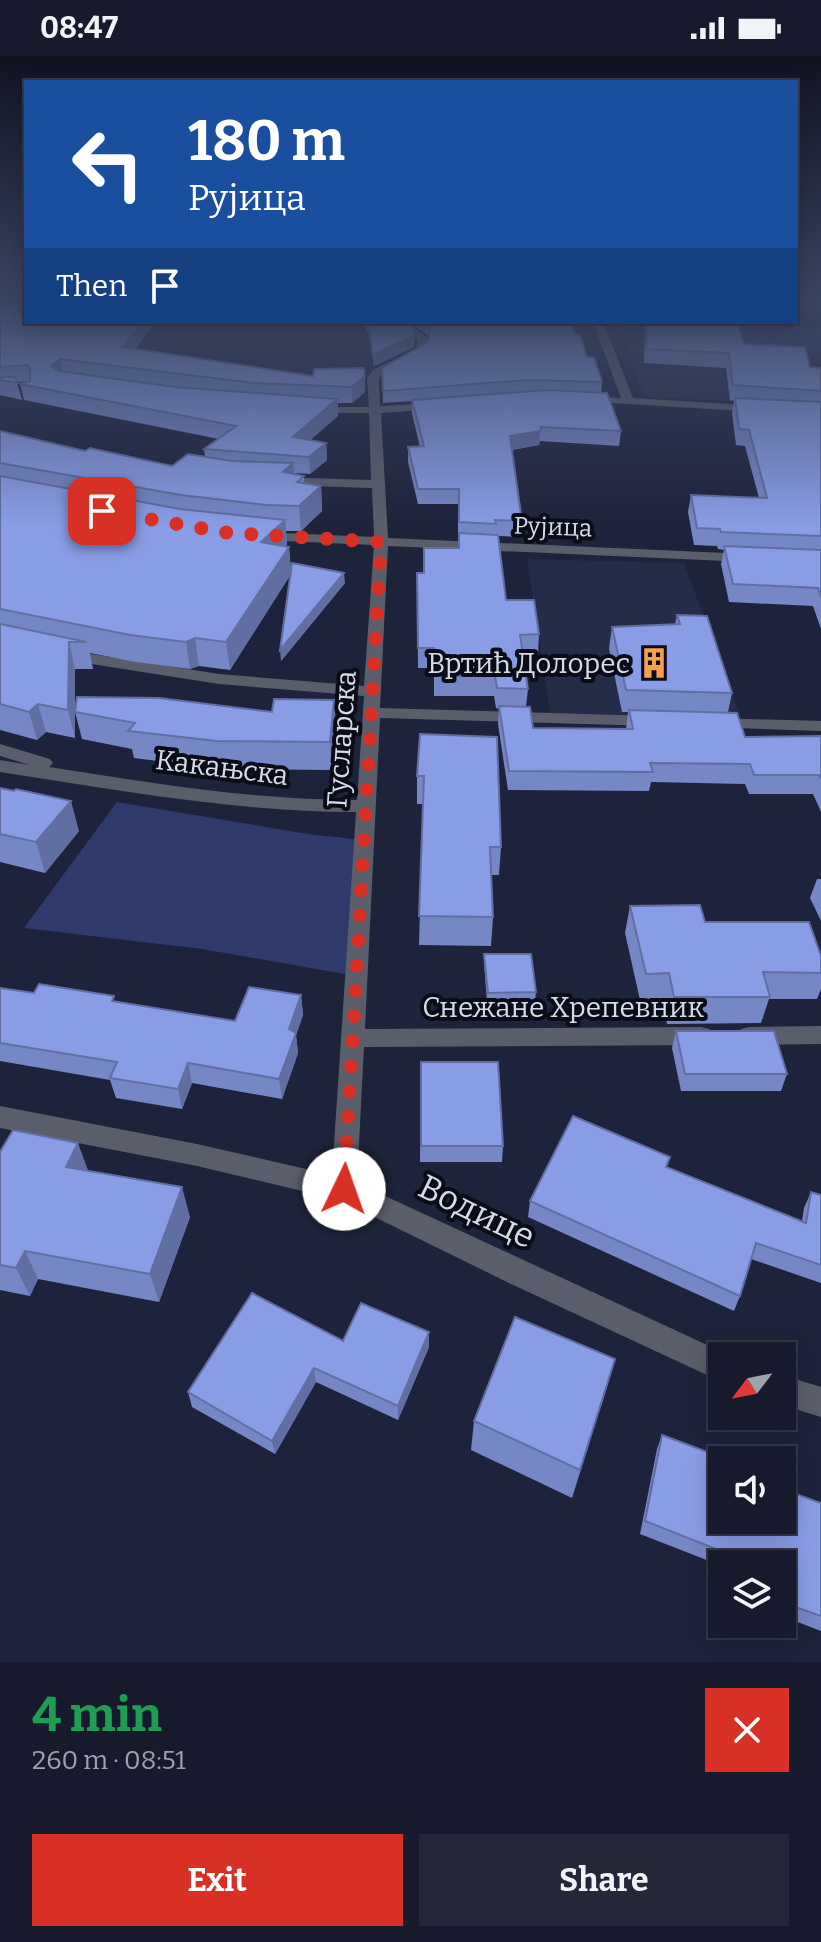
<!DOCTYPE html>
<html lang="en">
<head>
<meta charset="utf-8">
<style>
	:root { --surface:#161a2c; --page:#232738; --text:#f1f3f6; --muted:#9ea1a9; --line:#353848; --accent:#d93025 }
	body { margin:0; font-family:Bitter,serif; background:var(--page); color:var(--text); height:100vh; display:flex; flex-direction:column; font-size:30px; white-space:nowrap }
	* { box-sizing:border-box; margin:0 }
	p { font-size:26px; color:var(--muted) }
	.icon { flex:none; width:44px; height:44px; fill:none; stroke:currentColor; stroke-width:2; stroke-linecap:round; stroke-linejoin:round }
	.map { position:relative; height:1606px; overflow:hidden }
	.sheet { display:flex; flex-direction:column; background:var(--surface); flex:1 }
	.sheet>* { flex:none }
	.guide { position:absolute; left:24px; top:24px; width:774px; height:244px; border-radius:0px; box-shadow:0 4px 20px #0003,0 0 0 2px var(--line); background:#1a4fa0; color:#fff; overflow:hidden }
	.needle { width:52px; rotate:238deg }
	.fabs { position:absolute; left:708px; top:1286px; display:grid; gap:16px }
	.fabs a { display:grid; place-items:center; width:88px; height:88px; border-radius:0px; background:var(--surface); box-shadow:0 4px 20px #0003,0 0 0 2px var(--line); font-size:40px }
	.pin { position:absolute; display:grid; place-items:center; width:68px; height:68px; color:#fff; margin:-34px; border-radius:16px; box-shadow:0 4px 12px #0006 }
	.me { position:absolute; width:88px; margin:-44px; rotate:3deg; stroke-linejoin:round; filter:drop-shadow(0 0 6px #0008) }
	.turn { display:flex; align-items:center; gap:28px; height:168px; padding:0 32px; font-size:36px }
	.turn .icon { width:104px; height:104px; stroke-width:2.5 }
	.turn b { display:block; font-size:56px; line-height:68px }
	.then { display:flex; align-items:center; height:76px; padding:0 32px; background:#0003; gap:16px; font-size:30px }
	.round { display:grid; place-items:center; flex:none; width:84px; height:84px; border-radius:0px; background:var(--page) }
	.summary { display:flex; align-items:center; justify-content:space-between; height:136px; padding:0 32px }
	h1 { font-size:48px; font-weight:700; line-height:60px; color:#1e9e55 }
	.action { display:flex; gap:16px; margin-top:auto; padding:16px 32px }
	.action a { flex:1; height:92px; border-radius:0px; background:var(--accent); color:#fff; font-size:32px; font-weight:700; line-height:92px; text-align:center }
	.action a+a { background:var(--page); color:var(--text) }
	.status { display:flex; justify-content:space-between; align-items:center; height:56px; padding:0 40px; background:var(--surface); direction:ltr }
	.status svg { height:22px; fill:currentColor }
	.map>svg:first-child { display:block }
	.built { fill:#252c48 }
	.green { fill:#2f3a6a }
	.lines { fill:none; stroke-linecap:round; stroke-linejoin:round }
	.minor { fill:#5a5e6a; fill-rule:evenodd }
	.wall { fill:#7687c6 }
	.shaded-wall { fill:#606ea1 }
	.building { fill:#899de6; stroke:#606ea1; stroke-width:2 }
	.route { stroke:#d93025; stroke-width:14; stroke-dasharray:0 25.2 }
	.labels { text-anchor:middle; stroke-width:8; stroke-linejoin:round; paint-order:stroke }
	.far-street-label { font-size:24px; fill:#d6dbea; stroke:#0a0d17 }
	.poi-label { font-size:28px; fill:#d6dbea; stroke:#0a0d17; text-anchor:end }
	.street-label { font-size:28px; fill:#d6dbea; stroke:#0a0d17 }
	.near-street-label { font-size:34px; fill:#d6dbea; stroke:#0a0d17 }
</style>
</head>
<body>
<div class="status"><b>08:47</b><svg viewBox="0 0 49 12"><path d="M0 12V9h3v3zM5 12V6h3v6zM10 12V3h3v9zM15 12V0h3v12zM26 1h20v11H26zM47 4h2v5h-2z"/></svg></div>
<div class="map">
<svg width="821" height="1606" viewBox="0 0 821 1606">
	<rect width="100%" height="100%" fill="#1d233a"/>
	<!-- built -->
	<g class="built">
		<path d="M619 266 821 268V350L644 341Z"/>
		<path d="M527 503 684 507 743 668 551 663Z"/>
	</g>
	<!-- green -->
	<g class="green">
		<path d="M729 268 821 272V296L734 292Z"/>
		<path d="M117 746 308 778 363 784 356 920 202 893 24 872Z"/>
	</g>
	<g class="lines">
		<!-- minor -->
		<g class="minor">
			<path d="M593 266H603L633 342 760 350 766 353 760 356 580 345 578 343 584 340 621 342Z"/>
			<path d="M413 270 428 283 427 295 381 318 379 323 380 350 437 347 443 350 437 353 381 357 388 482 748 498 755 502 748 506 388 490 380 652 653 660 662 665 653 670 380 662 365 973 701 971 709 973 713 980 709 987 701 989 364 991 357 1127 731 1300H722V1326L509 1227 340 1144 197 1110 0 1072V1050L197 1088 332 1119 356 756C236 756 118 734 0 716V704L30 709 0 700V688L50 703 53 707 49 711C151 727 253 744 357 744L364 640 219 628 66 604 58 599 66 594 219 618 364 630 374 489 260 484 253 480 260 476 374 481 372 432 278 429 272 425 278 421 371 424 369 357H313L307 354 313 351H369L367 323 373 314 417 293 418 284 408 273Z"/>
			<path d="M713 662 821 665V675L707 671 704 667Z"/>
			<path d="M821 970V988L749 989 741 987 737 980 741 973 749 971Z"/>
			<path d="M782 1319 821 1331V1361L782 1349Z"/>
		</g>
	</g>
	<!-- wall -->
	<g class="wall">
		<path d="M0 247 135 293 313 320 314 313 365 336 352 347H338V360L310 384 326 387 327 404 310 418 294 417 304 420V427L321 430 322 455 301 475H286L287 489 285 490 289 491 291 515 345 527 281 605 291 518 230 614 199 610 190 613 136 606 90 597 93 613H75V682L46 676 37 684 0 674V375L85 395 172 410 205 401 204 393 219 383 24 344 20 328 29 325 17 326 22 344 0 339Z"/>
		<path d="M363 266H570L587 301 602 326 601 337 621 375 619 390 540 385 539 389 512 394 522 465 521 481 498 480 506 544 539 578 538 599H523L528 633 526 651 533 672 626 673 628 656H622L609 593 612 571 675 568 677 559 732 637 728 656 745 681 821 680V756L813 738H749L745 728 651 726 649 735 508 734 498 668 499 653 496 652 494 640H434V612H418L417 517H424L458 492V448H418L408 406V391H420L412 358V345L383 347 382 312 428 286 429 280 411 267 410 268 415 274 414 291 374 310 369 278Z"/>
		<path d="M645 266H737L744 288 810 311 821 312V573L813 550 729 546 721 508 724 494 718 493 717 490 694 489 688 456 691 439 759 442 745 390 736 389 732 357 734 345 730 344 726 312 644 307Z"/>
		<path d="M334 644 336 671 332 714 221 713 134 702 132 693 82 683 75 656H272Z"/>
		<path d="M420 678 501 791 499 819H491L493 861 491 890 419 889 423 748H417V720Z"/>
		<path d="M0 732 79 775 45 817 0 806Z"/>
		<path d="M817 823H821V865L810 842Z"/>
		<path d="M630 850 705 866 821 900V933L817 943H769L761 967 667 968 663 944H640L625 877Z"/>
		<path d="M484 898 536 936 535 945 487 946 484 907Z"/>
		<path d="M0 932 34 937 116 946 235 965 301 939 303 959 296 979 298 997 282 1043 192 1027 182 1053 116 1042 110 1024 0 1005Z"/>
		<path d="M676 975 787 1018 781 1035H681L672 992Z"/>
		<path d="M421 1006 503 1090 502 1106H420Z"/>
		<path d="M0 1096 88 1115 190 1161 159 1246 38 1223 30 1240 0 1234Z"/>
		<path d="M667 1111 802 1165 804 1152 811 1136 821 1139V1227L751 1203 740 1240 734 1255 528 1161 530 1145Z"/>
		<path d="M429 1276V1291L398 1364 316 1326 275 1398 192 1351 188 1336 343 1285Z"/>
		<path d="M615 1303 572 1442 471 1394 474 1365Z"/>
		<path d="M662 1379 722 1464 821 1447V1575L782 1560V1508H722V1510L640 1478 657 1393Z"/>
	</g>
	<!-- shaded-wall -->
	<g class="shaded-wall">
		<path d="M142 266H155L126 306 123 291Z"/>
		<path d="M415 274 414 291 374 310 373 299Z"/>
		<path d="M60 303 63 319 51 310Z"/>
		<path d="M365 320V336L352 347V331Z"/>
		<path d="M337 343 338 360 294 398 293 381Z"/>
		<path d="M540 375 539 389 509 394 510 380Z"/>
		<path d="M326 387 327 404 310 418 309 401Z"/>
		<path d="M293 407 295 432 283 416Z"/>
		<path d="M321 430 322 455 301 475 299 450Z"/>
		<path d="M285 464 287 489 263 512 261 486Z"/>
		<path d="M289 491 291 517 230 614 226 586Z"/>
		<path d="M344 517 345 527 281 605 280 594Z"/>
		<path d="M195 582 199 610 190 613 186 586Z"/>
		<path d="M69 586 75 613V682L68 654Z"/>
		<path d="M334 644 336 671 332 714 330 686Z"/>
		<path d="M38 648 46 676 37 684 29 656Z"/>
		<path d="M71 745 79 775 45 817 36 786Z"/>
		<path d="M301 939 303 959 296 979 298 997 282 1043 279 1023 289 973Z"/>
		<path d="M188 1007 192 1027 182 1053 178 1033Z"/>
		<path d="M78 1087 89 1117 66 1111Z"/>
		<path d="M182 1131 190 1161 159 1246 150 1218Z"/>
		<path d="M25 1195 38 1223 30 1240 16 1212Z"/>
		<path d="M429 1276V1291L398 1364V1350Z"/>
		<path d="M615 1303 606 1334 572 1442 580 1414Z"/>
		<path d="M314 1312 316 1326 275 1398 272 1385Z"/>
	</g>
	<!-- building -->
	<g class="building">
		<path d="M0 247H26V266H142L123 291 313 320 314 313 364 312 365 320 352 331 254 327 60 303 51 310 59 315 175 331 337 343 293 381 326 387 309 401 204 393 236 370 20 328 30 325V312L27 309 0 311Z"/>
		<path d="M368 266H409L415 274 414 280 373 299Z"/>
		<path d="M425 266H570L576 279H580L587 301H594L602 326 526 324 383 335 382 312 428 286 430 270Z"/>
		<path d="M647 266H737L744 288 805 291 810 311 821 312V335L733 329 729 297 646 293Z"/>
		<path d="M0 321H15L18 327 0 324Z"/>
		<path d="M548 334 607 337 621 375 541 371 540 375 510 380 522 465 495 464 496 468 459 466V433H418L408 391 424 390 412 344Z"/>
		<path d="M735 342 821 346V480L721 476 720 473 697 472 691 439 767 442 749 374 739 373Z"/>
		<path d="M0 375 85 395 90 392 172 410 188 398 232 405 293 407 283 416 304 420 297 426 321 430 299 450 267 449 181 439 0 407Z"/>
		<path d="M0 420 180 453 285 464 261 486 289 491 226 586 195 582 186 586 130 579 0 553Z"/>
		<path d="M459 477 498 479 506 544H534L539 578 520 579 528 633 497 632 495 620H435L434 592H418L417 517H424V492H459Z"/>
		<path d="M724 490 821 494V541L818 532 733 528Z"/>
		<path d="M292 507 344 517 280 594Z"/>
		<path d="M677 559 707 560 732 637 626 634 612 571 680 568Z"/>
		<path d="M0 568 87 586H69L68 654 38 648 29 656 0 648Z"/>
		<path d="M77 641 159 642 272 656 274 643 334 644 330 686 217 685 128 675 135 667 75 656Z"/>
		<path d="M499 650 530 651 533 672 633 673 629 654 737 657 745 681 821 680V723L819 719H754L750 708 650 707 653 716 509 715Z"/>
		<path d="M420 678 497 681 501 791H490L493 861 419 860 424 720H417Z"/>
		<path d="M0 732 14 735 16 733 71 745 36 786 0 778Z"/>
		<path d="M700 849 705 866H809L821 900V917L763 916 770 941H674L669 917 646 918 630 850Z"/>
		<path d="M484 898H531L536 936 488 937Z"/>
		<path d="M39 928 114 940 112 945 235 965 249 931 301 939 289 973 296 977 279 1023 188 1007 178 1033 110 1022 117 1006 0 987V932L34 937Z"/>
		<path d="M676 975H774L787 1018H685Z"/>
		<path d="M421 1006H498L503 1090H421Z"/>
		<path d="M573 1060 670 1101 666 1111 806 1167 811 1136 821 1139V1209L756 1187 740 1240 530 1145Z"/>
		<path d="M13 1074 78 1087 66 1111 182 1131 150 1218 25 1195 16 1212 0 1209V1096Z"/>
		<path d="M252 1237 343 1285 361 1247 429 1276 398 1350 314 1312 272 1385 188 1336Z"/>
		<path d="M515 1261 615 1303 580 1414 474 1365Z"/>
		<path d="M662 1379 729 1404H722V1464H782V1433L821 1447V1560L787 1548 789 1522 782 1519V1508H754L645 1465Z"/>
	</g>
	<!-- sky -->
	<linearGradient id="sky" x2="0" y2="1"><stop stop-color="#101320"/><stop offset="0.52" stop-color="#3a4560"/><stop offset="1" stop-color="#3a4560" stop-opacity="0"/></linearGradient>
	<rect width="821" height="472" fill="url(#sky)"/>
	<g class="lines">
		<!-- route -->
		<path class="route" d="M102 455 229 477 381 486 344 1133"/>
	</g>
	<!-- icons -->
	<defs>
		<symbol id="building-bare" viewBox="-9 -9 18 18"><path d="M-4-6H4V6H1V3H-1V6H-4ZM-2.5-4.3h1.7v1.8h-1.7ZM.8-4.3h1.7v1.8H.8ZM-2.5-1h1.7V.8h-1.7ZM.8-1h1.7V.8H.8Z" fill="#f8a04b" stroke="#0a0d17" stroke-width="2.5" paint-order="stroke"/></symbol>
	</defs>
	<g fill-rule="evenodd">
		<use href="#building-bare" x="632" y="585" width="44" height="44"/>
	</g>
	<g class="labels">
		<!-- far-street labels -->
		<g class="far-street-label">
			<text transform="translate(553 471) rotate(2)" y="8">Рујица</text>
		</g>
		<!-- poi labels -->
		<g class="poi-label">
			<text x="630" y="617">Вртић Долорес</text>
		</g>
		<!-- street labels -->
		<g class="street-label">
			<text transform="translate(341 683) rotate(-86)" y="10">Гусларска</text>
			<text transform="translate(222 711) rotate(7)" y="10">Какањска</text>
			<text x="563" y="961">Снежане Хрепевник</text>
		</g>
		<!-- near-street labels -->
		<g class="near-street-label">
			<text transform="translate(477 1155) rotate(26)" y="12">Водице</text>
		</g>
	</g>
</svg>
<div class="fabs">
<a><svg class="needle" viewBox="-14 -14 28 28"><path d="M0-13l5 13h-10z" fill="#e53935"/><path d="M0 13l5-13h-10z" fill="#9ea1a9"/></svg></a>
<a><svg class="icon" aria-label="sound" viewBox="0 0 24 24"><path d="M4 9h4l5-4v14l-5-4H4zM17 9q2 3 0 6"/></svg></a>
<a><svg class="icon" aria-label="layers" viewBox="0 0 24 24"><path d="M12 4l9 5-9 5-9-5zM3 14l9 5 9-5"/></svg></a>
</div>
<div class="pin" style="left:102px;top:455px;background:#d93025"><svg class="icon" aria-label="arrive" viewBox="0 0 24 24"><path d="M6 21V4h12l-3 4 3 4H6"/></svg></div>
<svg class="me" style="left:344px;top:1133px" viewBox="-20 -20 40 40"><circle r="19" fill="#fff"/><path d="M0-13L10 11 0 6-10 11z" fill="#d93025"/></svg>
<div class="guide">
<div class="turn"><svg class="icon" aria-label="left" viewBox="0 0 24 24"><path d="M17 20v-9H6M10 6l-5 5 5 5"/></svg><div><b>180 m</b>Рујица</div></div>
<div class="then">Then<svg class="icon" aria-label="arrive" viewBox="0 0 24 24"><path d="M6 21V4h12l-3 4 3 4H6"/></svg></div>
</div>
</div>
<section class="sheet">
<div class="summary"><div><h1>4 min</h1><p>260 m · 08:51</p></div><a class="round" style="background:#d93025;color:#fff"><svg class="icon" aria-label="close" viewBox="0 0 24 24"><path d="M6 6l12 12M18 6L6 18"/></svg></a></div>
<div class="action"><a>Exit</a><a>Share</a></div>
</section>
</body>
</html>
